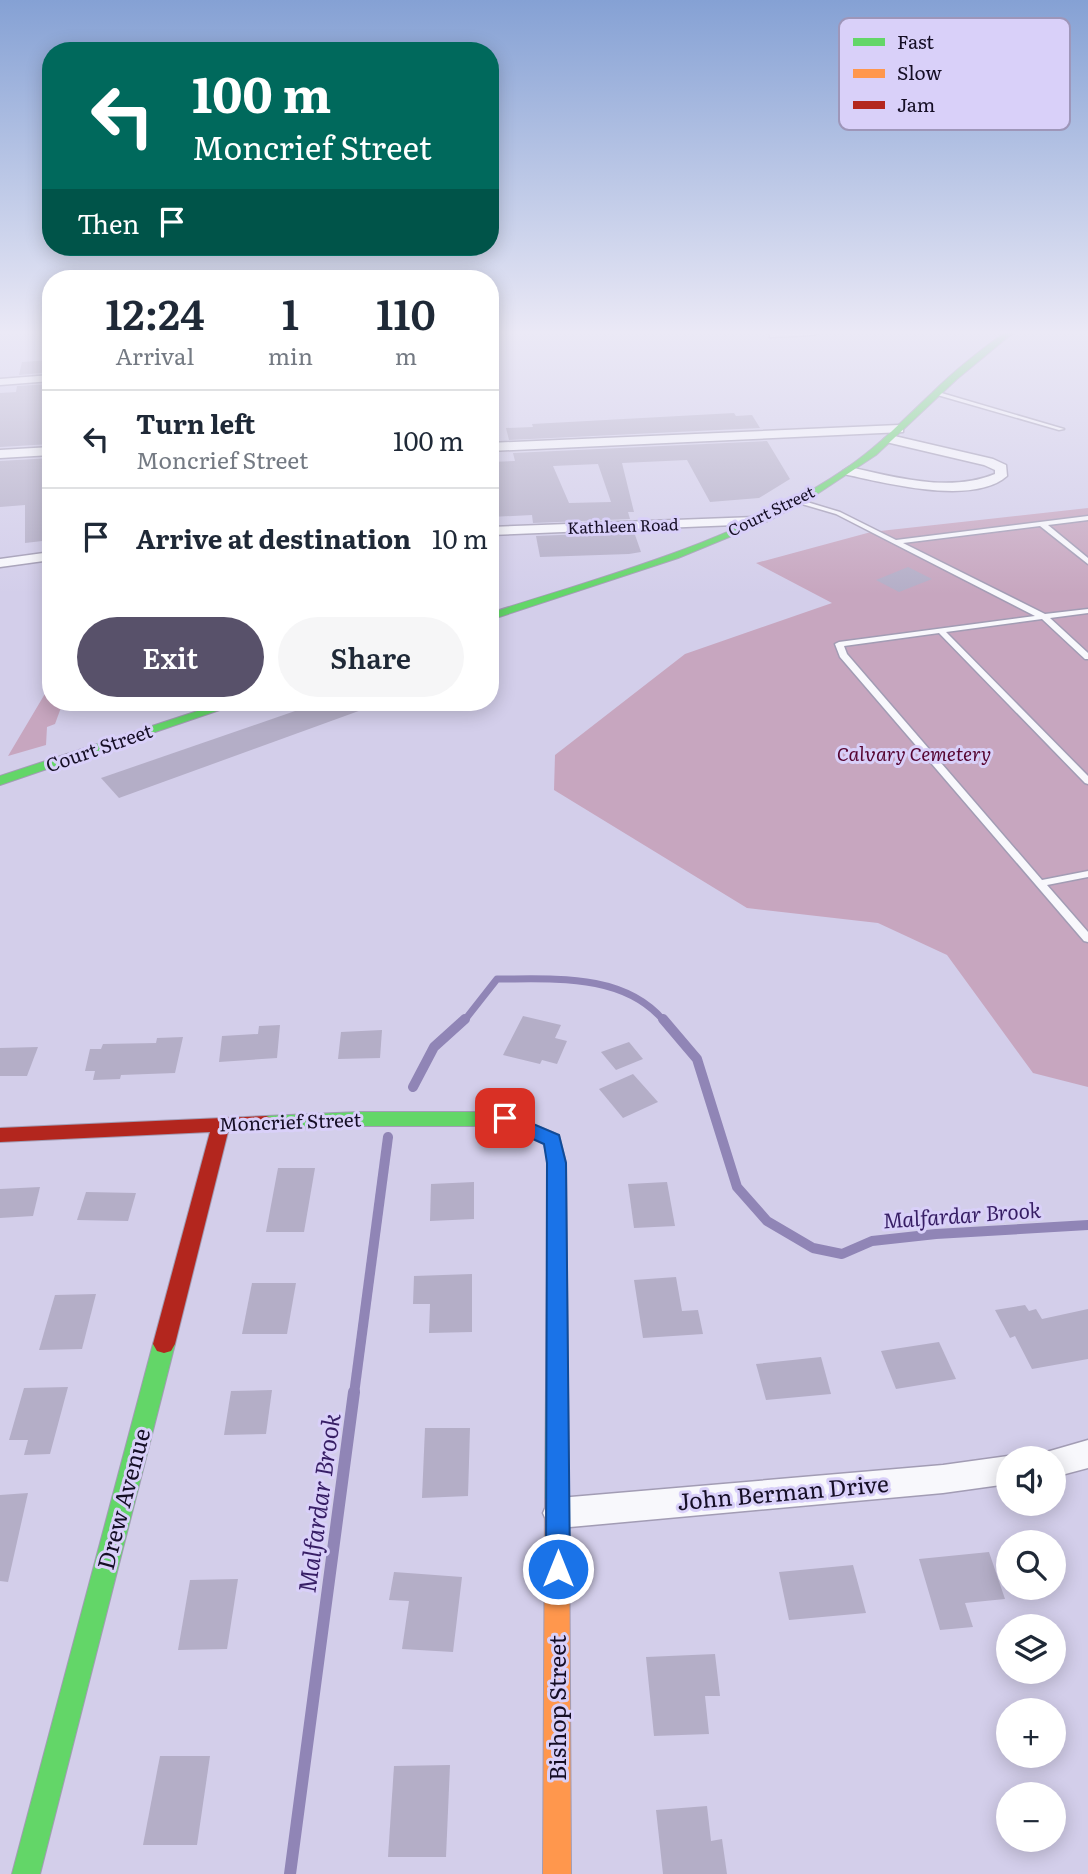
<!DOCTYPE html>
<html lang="en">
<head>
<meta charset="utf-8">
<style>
	:root { --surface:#fff; --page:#f6f6f7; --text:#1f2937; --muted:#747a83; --line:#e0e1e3; --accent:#58516a }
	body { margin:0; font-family:Literata,serif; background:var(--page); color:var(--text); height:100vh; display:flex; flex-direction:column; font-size:26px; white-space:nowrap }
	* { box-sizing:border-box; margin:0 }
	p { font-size:23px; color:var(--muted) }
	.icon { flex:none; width:38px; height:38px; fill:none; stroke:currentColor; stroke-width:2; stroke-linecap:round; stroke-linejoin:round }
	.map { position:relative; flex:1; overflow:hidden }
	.drawer { position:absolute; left:42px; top:270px; width:457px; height:441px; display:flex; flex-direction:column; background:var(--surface); border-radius:28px; box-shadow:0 4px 18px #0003 }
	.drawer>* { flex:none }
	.banner { position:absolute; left:42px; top:42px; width:457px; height:214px; border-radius:28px; box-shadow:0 4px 18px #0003; background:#00695c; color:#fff; overflow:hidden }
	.tools { position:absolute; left:996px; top:1446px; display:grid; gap:14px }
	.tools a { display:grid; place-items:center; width:70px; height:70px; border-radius:50%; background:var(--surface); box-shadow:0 4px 18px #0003; font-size:35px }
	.pin { position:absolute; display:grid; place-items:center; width:60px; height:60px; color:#fff; margin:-30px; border-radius:14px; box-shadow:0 4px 10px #0006 }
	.me { position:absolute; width:77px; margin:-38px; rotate:0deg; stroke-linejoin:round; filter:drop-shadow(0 0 5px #0008) }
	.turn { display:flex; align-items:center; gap:24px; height:147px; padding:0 35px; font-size:32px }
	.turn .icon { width:91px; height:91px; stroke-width:2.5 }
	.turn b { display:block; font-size:49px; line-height:60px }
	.then { display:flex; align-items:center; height:66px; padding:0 35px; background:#0003; gap:14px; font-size:26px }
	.eta { display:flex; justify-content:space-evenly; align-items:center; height:119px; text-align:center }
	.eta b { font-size:42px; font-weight:600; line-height:49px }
	.cta { display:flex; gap:14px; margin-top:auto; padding:14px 35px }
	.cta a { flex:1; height:80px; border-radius:42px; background:var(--accent); color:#fff; font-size:28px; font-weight:600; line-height:80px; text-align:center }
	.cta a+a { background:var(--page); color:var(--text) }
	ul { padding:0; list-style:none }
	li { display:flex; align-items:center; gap:21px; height:98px; padding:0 35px; border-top:2px solid var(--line) }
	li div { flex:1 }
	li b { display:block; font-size:26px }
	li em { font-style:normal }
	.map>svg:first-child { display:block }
	.green { fill:#c7a6bf }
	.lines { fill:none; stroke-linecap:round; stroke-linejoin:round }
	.stream-far2 { stroke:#9085b6; stroke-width:7 }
	.stream-far1 { stroke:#9085b6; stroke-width:10 }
	.stream { stroke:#9085b6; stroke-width:12 }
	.building { fill:#b4aec7; fill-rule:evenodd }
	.lane-casing { stroke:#a29cb4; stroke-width:3 }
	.street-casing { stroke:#a29cb4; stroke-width:3 }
	.fast-casing { stroke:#a29cb4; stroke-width:2 }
	.slow-casing { stroke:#a29cb4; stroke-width:2 }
	.jam-casing { stroke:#a29cb4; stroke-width:2 }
	.lane { fill:#f8f8fc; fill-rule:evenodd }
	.street { fill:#f8f8fc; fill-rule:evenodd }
	.fast { fill:#63d668; fill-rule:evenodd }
	.slow { fill:#ff974d; fill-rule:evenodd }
	.jam { fill:#b3261e; fill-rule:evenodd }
	.route { fill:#1a73e8; stroke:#114b97; stroke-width:2 }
	.labels { text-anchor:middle; stroke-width:6; stroke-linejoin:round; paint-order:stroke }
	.far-street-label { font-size:16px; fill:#150e25; stroke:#d9d0f9 }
	.street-label { font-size:19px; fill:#150e25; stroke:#d9d0f9 }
	.park-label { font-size:19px; font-style:italic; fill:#560531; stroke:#d9d0f9 }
	.water-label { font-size:21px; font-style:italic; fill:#371e65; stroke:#d9d0f9 }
	.near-street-label { font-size:23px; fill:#150e25; stroke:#d9d0f9 }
	.near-water-label { font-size:24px; font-style:italic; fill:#371e65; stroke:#d9d0f9 }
	.key { fill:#d9d0f9; stroke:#9e96b9; stroke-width:2 }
	.key-label { font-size:19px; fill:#150e25 }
</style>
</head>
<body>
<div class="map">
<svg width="1088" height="1874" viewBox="0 0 1088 1874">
	<rect width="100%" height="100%" fill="#d3ceea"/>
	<!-- green -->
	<g class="green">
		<path d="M1088 508V1087L1033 1073 947 955 878 923 747 908 554 790 555 755 685 654 832 603 756 563 871 532Z"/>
		<path d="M51 667V702H63L55 724 47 727 46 745 8 756 49 687Z"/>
	</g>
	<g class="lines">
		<!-- stream-far2 -->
		<path class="stream-far2" d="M464 1021 497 979C554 979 624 973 664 1021"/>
		<!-- stream-far1 -->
		<g class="stream-far1">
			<path d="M663 1019 697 1059 737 1187 767 1221 813 1248 842 1254 872 1241 936 1234 1088 1225"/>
			<path d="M413 1087 434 1047 465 1019"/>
			<path d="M354 1394 388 1137"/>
		</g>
		<!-- stream -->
		<path class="stream" d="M290 1874 354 1392"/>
	</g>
	<!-- building -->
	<g class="building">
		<path d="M51 360V372L19 375 22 362Z"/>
		<path d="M51 384V444L0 447V393L16 392 17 386Z"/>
		<path d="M734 413 736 416 752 415 760 428 509 440 506 428 533 427 532 424Z"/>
		<path d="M767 441 790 479 759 498 710 502 687 460 622 463 634 512H628L630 519 533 523 532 515 490 517V462L515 461 513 453ZM598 464 611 502 569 503 553 466Z"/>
		<path d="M51 458V540L25 543V505L0 507V461Z"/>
		<path d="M634 532 641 552 629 554 540 557 536 536Z"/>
		<path d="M908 567 932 579 899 592 876 580Z"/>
		<path d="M321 702H378V704L119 798 101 778Z"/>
		<path d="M523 1016 561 1025 555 1038 567 1041 557 1064 542 1060 540 1064 503 1055Z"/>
		<path d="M280 1025 277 1058 219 1062 222 1036 258 1034 259 1026Z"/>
		<path d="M382 1030 380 1058 338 1059 341 1032Z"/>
		<path d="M183 1037 175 1073 121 1075 120 1079 93 1080 95 1071H85L90 1049H101L103 1044 156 1043 157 1038Z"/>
		<path d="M629 1042 643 1059 616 1070 601 1052Z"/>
		<path d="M38 1047 27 1076H0V1048Z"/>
		<path d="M633 1074 658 1102 623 1118 599 1089Z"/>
		<path d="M278 1168H315L304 1232H266Z"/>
		<path d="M474 1182V1219L430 1221 431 1184Z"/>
		<path d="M667 1182 675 1226 634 1228 628 1184Z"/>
		<path d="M40 1187 33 1216 0 1218V1189Z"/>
		<path d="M86 1192 136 1193 128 1221 77 1220Z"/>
		<path d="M472 1274V1332L429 1333 430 1304H413L414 1276Z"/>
		<path d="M676 1277 682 1311 698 1310 703 1334 643 1338 634 1280Z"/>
		<path d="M252 1283H296L287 1334H242Z"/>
		<path d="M96 1294 82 1349 39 1350 55 1295Z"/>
		<path d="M1025 1305 1029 1311 1036 1309 1042 1319 1088 1309V1359L1032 1369 1015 1336 1010 1338 995 1310Z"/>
		<path d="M939 1342 956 1379 896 1389 881 1351Z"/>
		<path d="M821 1357 831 1394 766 1400 756 1364Z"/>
		<path d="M68 1387 50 1454 24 1455 28 1440H9L24 1388Z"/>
		<path d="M272 1390 266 1434 224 1435 231 1391Z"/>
		<path d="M425 1428H470L468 1496 422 1498Z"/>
		<path d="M28 1493 8 1582 0 1581V1495Z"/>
		<path d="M989 1552 1005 1599 965 1603 973 1627 940 1630 919 1559Z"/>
		<path d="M853 1565 866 1613 789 1620 779 1572Z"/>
		<path d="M394 1572 462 1577 453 1652 402 1649 409 1601 389 1600Z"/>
		<path d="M238 1579 227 1649 178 1650 190 1580Z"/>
		<path d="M715 1654 720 1696H705L709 1734 654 1736 646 1657Z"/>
		<path d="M160 1756H210L197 1845H143Z"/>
		<path d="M450 1765 446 1857H388L394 1766Z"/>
		<path d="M707 1806 711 1841 722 1839 727 1874H663L656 1810Z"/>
	</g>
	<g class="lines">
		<defs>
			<g id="lane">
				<path d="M934 392H938L1064 429 1059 430 934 394Z"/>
				<path d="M797 499 840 512 896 540 1088 516V520L1048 525 1088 558V564L1040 526 903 543 1045 614 1088 609V613L1050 618 1088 653V659H1085L1042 619 946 632 1088 776V784L1085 783 939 633 844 646 847 654 1042 880 1088 871V877L1047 885 1088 932V942L1084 941 840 657 835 644 839 642 1035 616 836 514 795 502V500Z"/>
			</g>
			<g id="street">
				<path d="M774 332H819L814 335 770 337V333Z"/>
				<path d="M51 375V381L0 385V379Z"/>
				<path d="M899 425 903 426V432L490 451V443Z"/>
				<path d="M890 435 993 459 1006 465 1007 476C974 506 884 483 844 474L843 471 849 467C895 477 949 493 995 474V470L984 465 886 442 884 439Z"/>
				<path d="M51 447V455L0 458V450Z"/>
				<path d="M755 517 762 521 760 524 490 535V527Z"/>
				<path d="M51 552V560L0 567V559Z"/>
				<path d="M1088 1440V1468L1054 1477V1458H1041L1043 1453Z"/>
				<path d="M1008 1456 1013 1458H1008V1484L943 1493 559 1528 548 1524 543 1513 548 1502 559 1498 943 1465Z"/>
			</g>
			<g id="fast">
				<path d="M1005 332H1014L957 379 876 455 811 498 768 521 678 558 490 620V613C612 574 742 540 848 467 879 446 905 418 932 393 955 370 980 351 1005 332Z"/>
				<path d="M225 702H243L0 785V776Z"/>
				<path d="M359 1112H505L559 1135 566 1163 569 1500 565 1508 557 1511 549 1508 545 1500 548 1163 544 1144 503 1126H359L266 1130 260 1128 257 1123 260 1118 266 1116Z"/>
				<path d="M164 1335 171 1337 175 1344 40 1874H12L153 1344 157 1337Z"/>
			</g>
			<path id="slow" d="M557 1489 565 1492 569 1500 571 1874H543L545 1500 549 1492Z"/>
			<path id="jam" d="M266 1116 272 1118 275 1123 272 1128 228 1132 175 1344 171 1351 164 1353 157 1351 153 1344 210 1132 0 1142V1128Z"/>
		</defs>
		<!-- lane casing -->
		<use href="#lane" class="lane-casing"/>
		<!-- street casing -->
		<use href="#street" class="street-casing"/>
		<!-- fast casing -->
		<use href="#fast" class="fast-casing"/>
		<!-- slow casing -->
		<use href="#slow" class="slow-casing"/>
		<!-- jam casing -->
		<use href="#jam" class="jam-casing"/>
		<!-- lane -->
		<use href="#lane" class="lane"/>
		<!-- street -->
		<use href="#street" class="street"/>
		<!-- fast -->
		<use href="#fast" class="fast"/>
		<!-- slow -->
		<use href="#slow" class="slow"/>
		<!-- jam -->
		<use href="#jam" class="jam"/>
	</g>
	<!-- sky -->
	<linearGradient id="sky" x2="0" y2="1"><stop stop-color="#85a1d4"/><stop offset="0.56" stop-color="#ebe9f6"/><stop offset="1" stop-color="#ebe9f6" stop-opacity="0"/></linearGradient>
	<rect width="1088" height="594" fill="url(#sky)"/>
	<!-- route -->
	<path class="route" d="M505 1112 559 1135 566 1163 570 1569 567 1577 558 1581 550 1577 546 1569 547 1163 544 1144 498 1123 496 1118 498 1114Z"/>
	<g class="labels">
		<!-- far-street labels -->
		<g class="far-street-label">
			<text transform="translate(771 511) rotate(-26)" y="6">Court Street</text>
			<text transform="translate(623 526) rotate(-2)" y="6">Kathleen Road</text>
		</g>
		<!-- street labels -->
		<g class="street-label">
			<text transform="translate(99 748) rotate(-19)" y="7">Court Street</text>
			<text transform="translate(290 1122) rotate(-2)" y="7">Moncrief Street</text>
		</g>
		<!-- park labels -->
		<g class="park-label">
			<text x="914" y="761">Calvary Cemetery</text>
		</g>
		<!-- water labels -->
		<g class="water-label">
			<text transform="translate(962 1216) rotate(-4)" y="7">Malfardar Brook</text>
		</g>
		<!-- near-street labels -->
		<g class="near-street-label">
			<text transform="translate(783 1493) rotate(-5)" y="8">John Berman Drive</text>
			<text transform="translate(124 1499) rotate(-75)" y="8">Drew Avenue</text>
			<text transform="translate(558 1708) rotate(-90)" y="8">Bishop Street</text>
		</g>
		<!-- near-water labels -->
		<g class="near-water-label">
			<text transform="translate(320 1503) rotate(-82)" y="8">Malfardar Brook</text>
		</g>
	</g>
	<!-- legend -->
	<rect x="839" y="18" width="231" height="112" rx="10" class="key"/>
	<rect x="853" y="38" width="32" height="8" fill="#63d668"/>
	<rect x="853" y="69" width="32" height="9" fill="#ff974d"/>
	<rect x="853" y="101" width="32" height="8" fill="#b3261e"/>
	<g class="key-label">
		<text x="897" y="49">Fast</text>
		<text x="897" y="80">Slow</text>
		<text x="897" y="112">Jam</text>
	</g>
</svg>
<div class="tools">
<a><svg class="icon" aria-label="sound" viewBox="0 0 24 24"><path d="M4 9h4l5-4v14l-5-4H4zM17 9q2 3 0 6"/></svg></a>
<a><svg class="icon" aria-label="search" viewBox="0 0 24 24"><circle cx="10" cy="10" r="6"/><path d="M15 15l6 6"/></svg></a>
<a><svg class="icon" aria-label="layers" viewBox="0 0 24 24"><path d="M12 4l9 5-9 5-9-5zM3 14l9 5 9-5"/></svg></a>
<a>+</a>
<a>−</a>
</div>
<div class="pin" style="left:505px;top:1118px;background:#d93025"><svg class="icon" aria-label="arrive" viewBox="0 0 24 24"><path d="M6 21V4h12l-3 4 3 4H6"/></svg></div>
<svg class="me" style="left:558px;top:1569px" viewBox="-20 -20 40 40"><circle r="17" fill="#1a73e8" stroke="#fff" stroke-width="3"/><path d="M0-11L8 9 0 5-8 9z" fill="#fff"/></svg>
<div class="banner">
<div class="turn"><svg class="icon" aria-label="left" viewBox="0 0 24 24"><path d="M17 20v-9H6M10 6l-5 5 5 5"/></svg><div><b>100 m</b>Moncrief Street</div></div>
<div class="then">Then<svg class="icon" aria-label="arrive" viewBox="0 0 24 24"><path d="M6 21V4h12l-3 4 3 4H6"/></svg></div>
</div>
<section class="drawer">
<div class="eta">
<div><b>12:24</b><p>Arrival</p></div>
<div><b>1</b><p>min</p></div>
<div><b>110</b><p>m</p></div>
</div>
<ul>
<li><svg class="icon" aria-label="left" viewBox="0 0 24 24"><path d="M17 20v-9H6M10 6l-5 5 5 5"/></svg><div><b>Turn left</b><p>Moncrief Street</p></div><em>100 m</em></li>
<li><svg class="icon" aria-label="arrive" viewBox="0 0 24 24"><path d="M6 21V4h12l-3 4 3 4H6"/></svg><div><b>Arrive at destination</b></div><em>10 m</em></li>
</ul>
<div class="cta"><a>Exit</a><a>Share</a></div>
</section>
</div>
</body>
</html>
